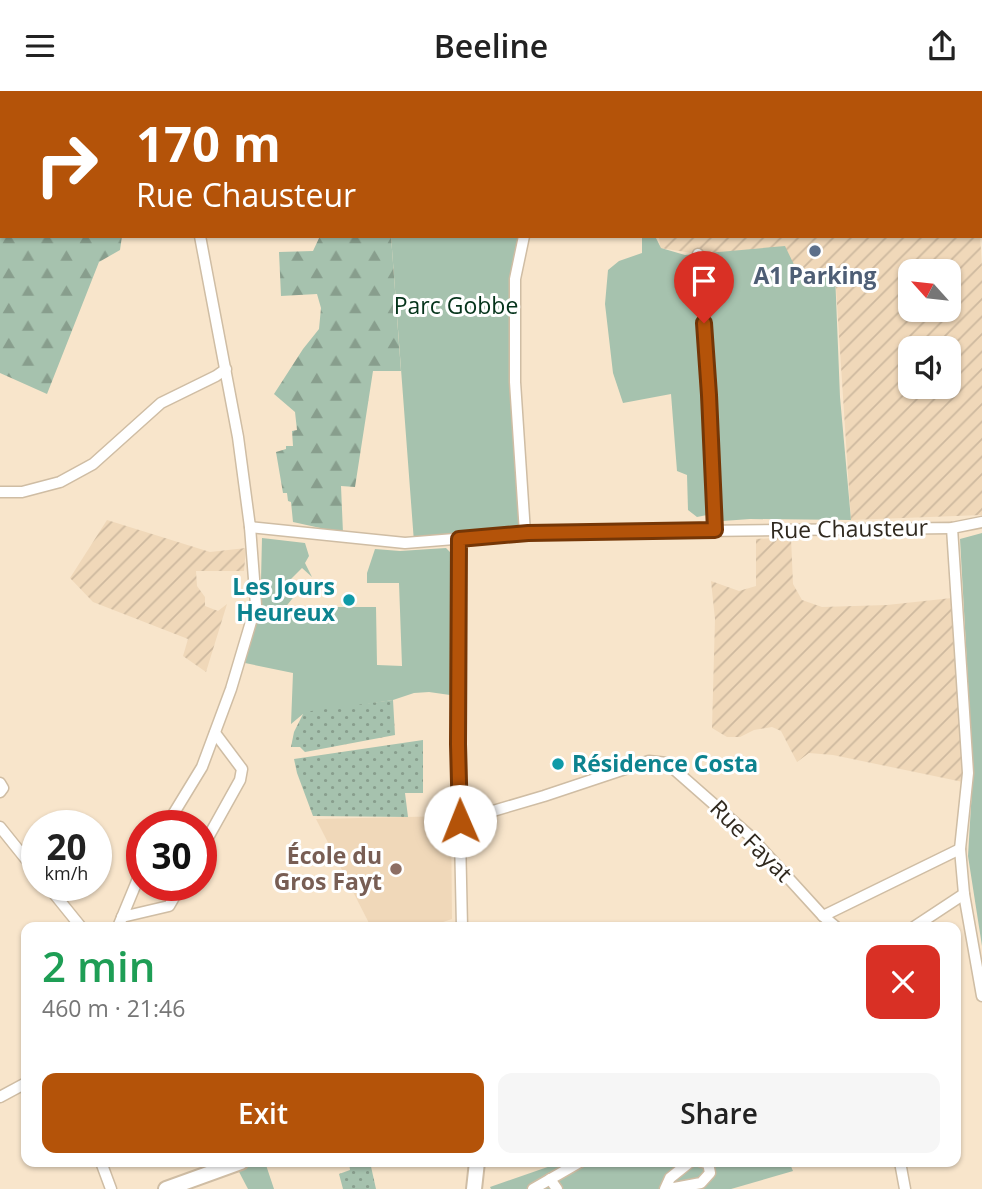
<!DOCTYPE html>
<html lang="en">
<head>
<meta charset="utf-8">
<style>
	:root { --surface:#fff; --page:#f6f6f6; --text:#222; --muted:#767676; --accent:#b45309 }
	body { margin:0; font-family:"Open Sans",sans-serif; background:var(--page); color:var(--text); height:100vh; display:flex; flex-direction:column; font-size:26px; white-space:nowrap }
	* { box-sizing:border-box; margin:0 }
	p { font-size:23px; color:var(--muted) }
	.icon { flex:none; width:38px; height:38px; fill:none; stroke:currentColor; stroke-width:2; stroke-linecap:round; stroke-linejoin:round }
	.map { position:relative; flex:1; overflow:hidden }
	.panel { position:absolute; left:21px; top:831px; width:940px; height:245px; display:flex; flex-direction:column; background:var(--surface); border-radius:14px; box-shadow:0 2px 5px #0004 }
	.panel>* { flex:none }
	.hud { position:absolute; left:0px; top:0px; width:984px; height:147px; box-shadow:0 2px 5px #0004; background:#b45309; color:#fff; overflow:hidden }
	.needle { width:46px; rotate:297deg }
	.buttons { position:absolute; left:898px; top:168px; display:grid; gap:14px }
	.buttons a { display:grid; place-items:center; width:63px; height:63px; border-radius:14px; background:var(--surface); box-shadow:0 2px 5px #0004; font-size:35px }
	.speed { position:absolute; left:21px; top:719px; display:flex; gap:14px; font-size:35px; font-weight:700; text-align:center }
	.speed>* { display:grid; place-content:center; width:91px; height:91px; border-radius:50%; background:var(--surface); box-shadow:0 2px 5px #0004; line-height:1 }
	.speed small { font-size:18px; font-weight:400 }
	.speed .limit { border:10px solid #d22; background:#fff; color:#111 }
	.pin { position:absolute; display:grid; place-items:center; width:60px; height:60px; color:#fff; margin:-72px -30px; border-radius:50% 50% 50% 0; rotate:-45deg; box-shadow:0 0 7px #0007 }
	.pin .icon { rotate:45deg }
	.me { position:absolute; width:77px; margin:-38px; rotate:359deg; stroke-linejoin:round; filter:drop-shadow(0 0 5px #0008) }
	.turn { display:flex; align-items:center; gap:24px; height:147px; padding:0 21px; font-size:32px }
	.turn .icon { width:91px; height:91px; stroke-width:2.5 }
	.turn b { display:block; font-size:49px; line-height:60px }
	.round { display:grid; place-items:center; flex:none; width:74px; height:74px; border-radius:14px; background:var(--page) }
	.head { display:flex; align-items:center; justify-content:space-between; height:119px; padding:0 21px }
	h1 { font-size:42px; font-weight:600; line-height:52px; color:#1e9e55 }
	.action { display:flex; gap:14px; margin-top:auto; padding:14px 21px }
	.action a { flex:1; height:80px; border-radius:14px; background:var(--accent); color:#fff; font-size:28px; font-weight:600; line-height:80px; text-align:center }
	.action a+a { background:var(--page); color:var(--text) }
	header { display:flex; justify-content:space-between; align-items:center; height:91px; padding:0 21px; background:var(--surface); font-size:32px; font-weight:600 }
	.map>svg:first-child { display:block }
	.industrial { fill:url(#industrial-furrows); fill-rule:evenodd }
	.built { fill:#f0d8b9 }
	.green { fill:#a6c2ae }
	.forest { fill:url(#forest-firs) }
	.garden { fill:url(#garden-dots) }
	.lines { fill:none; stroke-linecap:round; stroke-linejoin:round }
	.street-casing { stroke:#cfbda4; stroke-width:13 }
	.secondary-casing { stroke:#cfbda4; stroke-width:18 }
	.street { stroke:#fff; stroke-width:10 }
	.secondary { stroke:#fff; stroke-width:14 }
	.rail { stroke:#5c5345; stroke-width:3.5; stroke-dasharray:3.5 7; stroke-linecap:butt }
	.route-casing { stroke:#753606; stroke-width:18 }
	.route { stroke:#b45309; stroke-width:12 }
	.service-dot { fill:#5c6f8a; stroke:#fff; stroke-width:2.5 }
	.culture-dot { fill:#0f9aa8; stroke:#fff; stroke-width:2.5 }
	.education-dot { fill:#8d6e63; stroke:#fff; stroke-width:2.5 }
	.labels { text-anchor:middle; stroke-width:6; stroke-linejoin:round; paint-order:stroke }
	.service-label { font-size:23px; font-weight:bold; fill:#4e5e75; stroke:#fff }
	.park-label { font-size:23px; fill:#04331a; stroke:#fff }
	.street-label { font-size:23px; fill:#30291f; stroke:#fff }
	.culture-label { font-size:23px; font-weight:bold; fill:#0d838f; stroke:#fff; text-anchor:end }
	.education-label { font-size:23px; font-weight:bold; fill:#785e54; stroke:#fff; text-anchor:end }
</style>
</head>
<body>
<header><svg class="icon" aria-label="menu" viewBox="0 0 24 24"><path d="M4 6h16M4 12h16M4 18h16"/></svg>Beeline<svg class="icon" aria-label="share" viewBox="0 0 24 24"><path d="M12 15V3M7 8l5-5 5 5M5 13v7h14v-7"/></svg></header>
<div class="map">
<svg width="982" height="1098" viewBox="0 0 982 1098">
	<defs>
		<pattern id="industrial-furrows" width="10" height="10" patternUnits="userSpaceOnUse" patternTransform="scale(1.75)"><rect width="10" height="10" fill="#f0d8b9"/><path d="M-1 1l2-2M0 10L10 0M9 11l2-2" fill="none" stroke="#ceb99f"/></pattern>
		<pattern id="forest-firs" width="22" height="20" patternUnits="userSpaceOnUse" patternTransform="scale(1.75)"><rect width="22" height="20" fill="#a6c2ae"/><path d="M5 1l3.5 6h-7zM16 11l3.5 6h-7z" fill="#889e8d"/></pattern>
		<pattern id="garden-dots" width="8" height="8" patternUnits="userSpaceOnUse" patternTransform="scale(1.75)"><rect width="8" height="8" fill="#a6c2ae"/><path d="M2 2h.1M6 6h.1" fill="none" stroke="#889e8d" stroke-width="1.8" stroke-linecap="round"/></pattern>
	</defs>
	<rect width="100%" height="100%" fill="#f8e5cb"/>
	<!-- industrial -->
	<g class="industrial">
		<path d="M637 0H969V2H638Z"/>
		<path d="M659 145H980L982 176V424L851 429 835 182 799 184 698 163 660 157ZM910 180H948V219H910ZM910 257H948V296H910Z"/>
		<path d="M107 429 210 461 246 457 244 480H196L197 495 205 506V515L218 520 227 513 206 581 183 565 188 548 93 511 70 487Z"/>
		<path d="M791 446 793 493 802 509 822 516 887 514 952 507 963 691 833 664 809 662 797 671 781 640 772 636 754 639 740 646H727L712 637 715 528 711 490 739 500 756 495V448Z"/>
	</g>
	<!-- built -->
	<path class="built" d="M451 725 452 828 428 836H371L316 728Z"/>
	<!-- green -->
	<g class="green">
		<path d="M391 145H524L515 188 525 442 414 451Z"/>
		<path d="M642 145H655L661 157 685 164 785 155 799 184 835 182 840 306 851 429 750 428 709 431 700 280 707 424 697 426 688 419 687 384 677 380 671 303 623 312 613 282 605 213 608 179 619 170 642 162Z"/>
		<path d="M982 442V855L968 765 973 681 960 448Z"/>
		<path d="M262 447 305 452 309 465 305 472 312 486 302 477 286 493 296 503 284 518 300 533 319 516H376L377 574 402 575 399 492H367V482L375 458 400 460 446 457 453 464 450 604 429 601 414 602 393 609 303 623 291 633 293 582 245 572 258 517 261 489Z"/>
		<path d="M252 1071H265L274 1098H248L237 1077Z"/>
		<path d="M562 1071H789L793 1080 731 1098H491L490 1096Z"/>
	</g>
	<!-- forest -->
	<g class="forest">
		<path d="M0 0H87L88 2H2V145H122L120 159 99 171 47 303 0 282Z"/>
		<path d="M320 145H391L401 280H373L355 396 341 395 343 442 293 431 291 411 288 410 287 402H283L276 361 286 358V355H293L292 340 297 339 295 321 274 303 303 258 319 238 321 217 317 203 281 205 279 161 313 160Z"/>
	</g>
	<!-- garden -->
	<g class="garden">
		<path d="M393 609 395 644 305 661 300 656H291L294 641 304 621Z"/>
		<path d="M423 649V702H405L408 726 313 725 297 682 294 668Z"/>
		<path d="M349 1071H370L376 1098H343L339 1083 350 1079Z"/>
	</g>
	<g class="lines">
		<defs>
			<g id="street">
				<path d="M172 0V2"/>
				<path d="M554 2 555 0"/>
				<path d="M524 145 515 188V291L525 442"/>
				<path d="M698 163 709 304 715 439"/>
				<path d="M0 401H22L60 391 93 373 161 312 216 285 226 278"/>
				<path d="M250 436 405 452 528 442 952 437 982 431"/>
				<path d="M952 437 968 682 960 758 964 803 982 905"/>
				<path d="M459 448 458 653 462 836"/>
				<path d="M0 692 3 697 0 701"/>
				<path d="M459 730 544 705 649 670 667 672 750 745 823 825 836 836"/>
				<path d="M166 735 202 676 231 598 256 514 250 436 238 346 200 145"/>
				<path d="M0 736 37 782"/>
				<path d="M201 759 240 689 242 678 215 642"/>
				<path d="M47 794 81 836"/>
				<path d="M823 825 960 758"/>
				<path d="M122 826 169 815 181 794"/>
				<path d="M118 836 142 778"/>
				<path d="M914 836 964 803"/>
				<path d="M0 1006 26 992"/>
				<path d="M101 1071 111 1098"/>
				<path d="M900 1071 905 1098"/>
				<path d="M550 1088 557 1098"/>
				<path d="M533 1098 580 1071"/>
				<path d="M665 1098 670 1087 690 1071"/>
				<path d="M669 1098 701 1092 710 1082 708 1072 702 1071"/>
			</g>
			<g id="secondary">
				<path d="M166 1098 241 1071"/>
				<path d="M474 1098 477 1071"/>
			</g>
		</defs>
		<!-- street casing -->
		<use href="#street" class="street-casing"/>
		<!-- secondary casing -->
		<use href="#secondary" class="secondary-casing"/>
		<!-- street -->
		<use href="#street" class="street"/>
		<!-- secondary -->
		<use href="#secondary" class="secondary"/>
		<!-- rail -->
		<g class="rail">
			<path d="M969 0 970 2"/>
			<path d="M982 59V61"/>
			<path d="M982 120V122"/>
		</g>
	</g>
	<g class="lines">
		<defs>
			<path id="route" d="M460 730 458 653 459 448 528 442 715 439 709 304 704 232"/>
		</defs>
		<!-- route casing -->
		<use href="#route" class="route-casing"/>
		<!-- route -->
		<use href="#route" class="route"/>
	</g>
	<!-- markers -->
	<circle class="service-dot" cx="815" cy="160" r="7"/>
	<g class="culture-dot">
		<circle cx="349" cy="509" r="7"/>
		<circle cx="558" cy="673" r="7"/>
	</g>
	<circle class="education-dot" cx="396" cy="778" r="7"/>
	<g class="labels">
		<!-- service labels -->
		<g class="service-label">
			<text x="815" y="193">A1 Parking</text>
		</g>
		<!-- park labels -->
		<g class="park-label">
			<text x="456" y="223">Parc Gobbe</text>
		</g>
		<!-- street labels -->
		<g class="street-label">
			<text transform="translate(849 438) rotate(-1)" y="8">Rue Chausteur</text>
			<text transform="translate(751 750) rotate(45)" y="8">Rue Fayat</text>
		</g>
		<!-- culture labels -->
		<g class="culture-label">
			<text x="335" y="504">Les Jours<tspan x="335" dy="26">Heureux</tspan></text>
			<text x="572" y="681" text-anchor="start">Résidence Costa</text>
		</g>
		<!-- education labels -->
		<g class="education-label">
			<text x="382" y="773">École du<tspan x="382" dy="26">Gros Fayt</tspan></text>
		</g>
	</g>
</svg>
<div class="buttons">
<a><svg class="needle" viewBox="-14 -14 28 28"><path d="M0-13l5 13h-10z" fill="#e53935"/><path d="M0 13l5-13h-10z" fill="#767676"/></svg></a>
<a><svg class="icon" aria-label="sound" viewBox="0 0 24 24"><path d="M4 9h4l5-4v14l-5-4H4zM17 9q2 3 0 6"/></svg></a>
</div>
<div class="speed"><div>20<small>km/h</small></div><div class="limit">30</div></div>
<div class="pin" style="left:704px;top:232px;background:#d93025"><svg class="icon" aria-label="arrive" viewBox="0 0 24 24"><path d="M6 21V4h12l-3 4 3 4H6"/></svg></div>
<svg class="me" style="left:460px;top:730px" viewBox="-20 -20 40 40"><circle r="19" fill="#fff"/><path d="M0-13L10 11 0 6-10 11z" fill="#b45309"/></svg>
<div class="hud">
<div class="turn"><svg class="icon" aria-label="right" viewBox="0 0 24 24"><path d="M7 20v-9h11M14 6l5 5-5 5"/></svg><div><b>170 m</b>Rue Chausteur</div></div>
</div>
<section class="panel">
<div class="head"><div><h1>2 min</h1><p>460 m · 21:46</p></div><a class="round" style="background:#d93025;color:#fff"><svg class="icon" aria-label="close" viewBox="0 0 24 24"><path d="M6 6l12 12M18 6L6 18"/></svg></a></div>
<div class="action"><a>Exit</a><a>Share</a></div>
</section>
</div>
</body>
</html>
